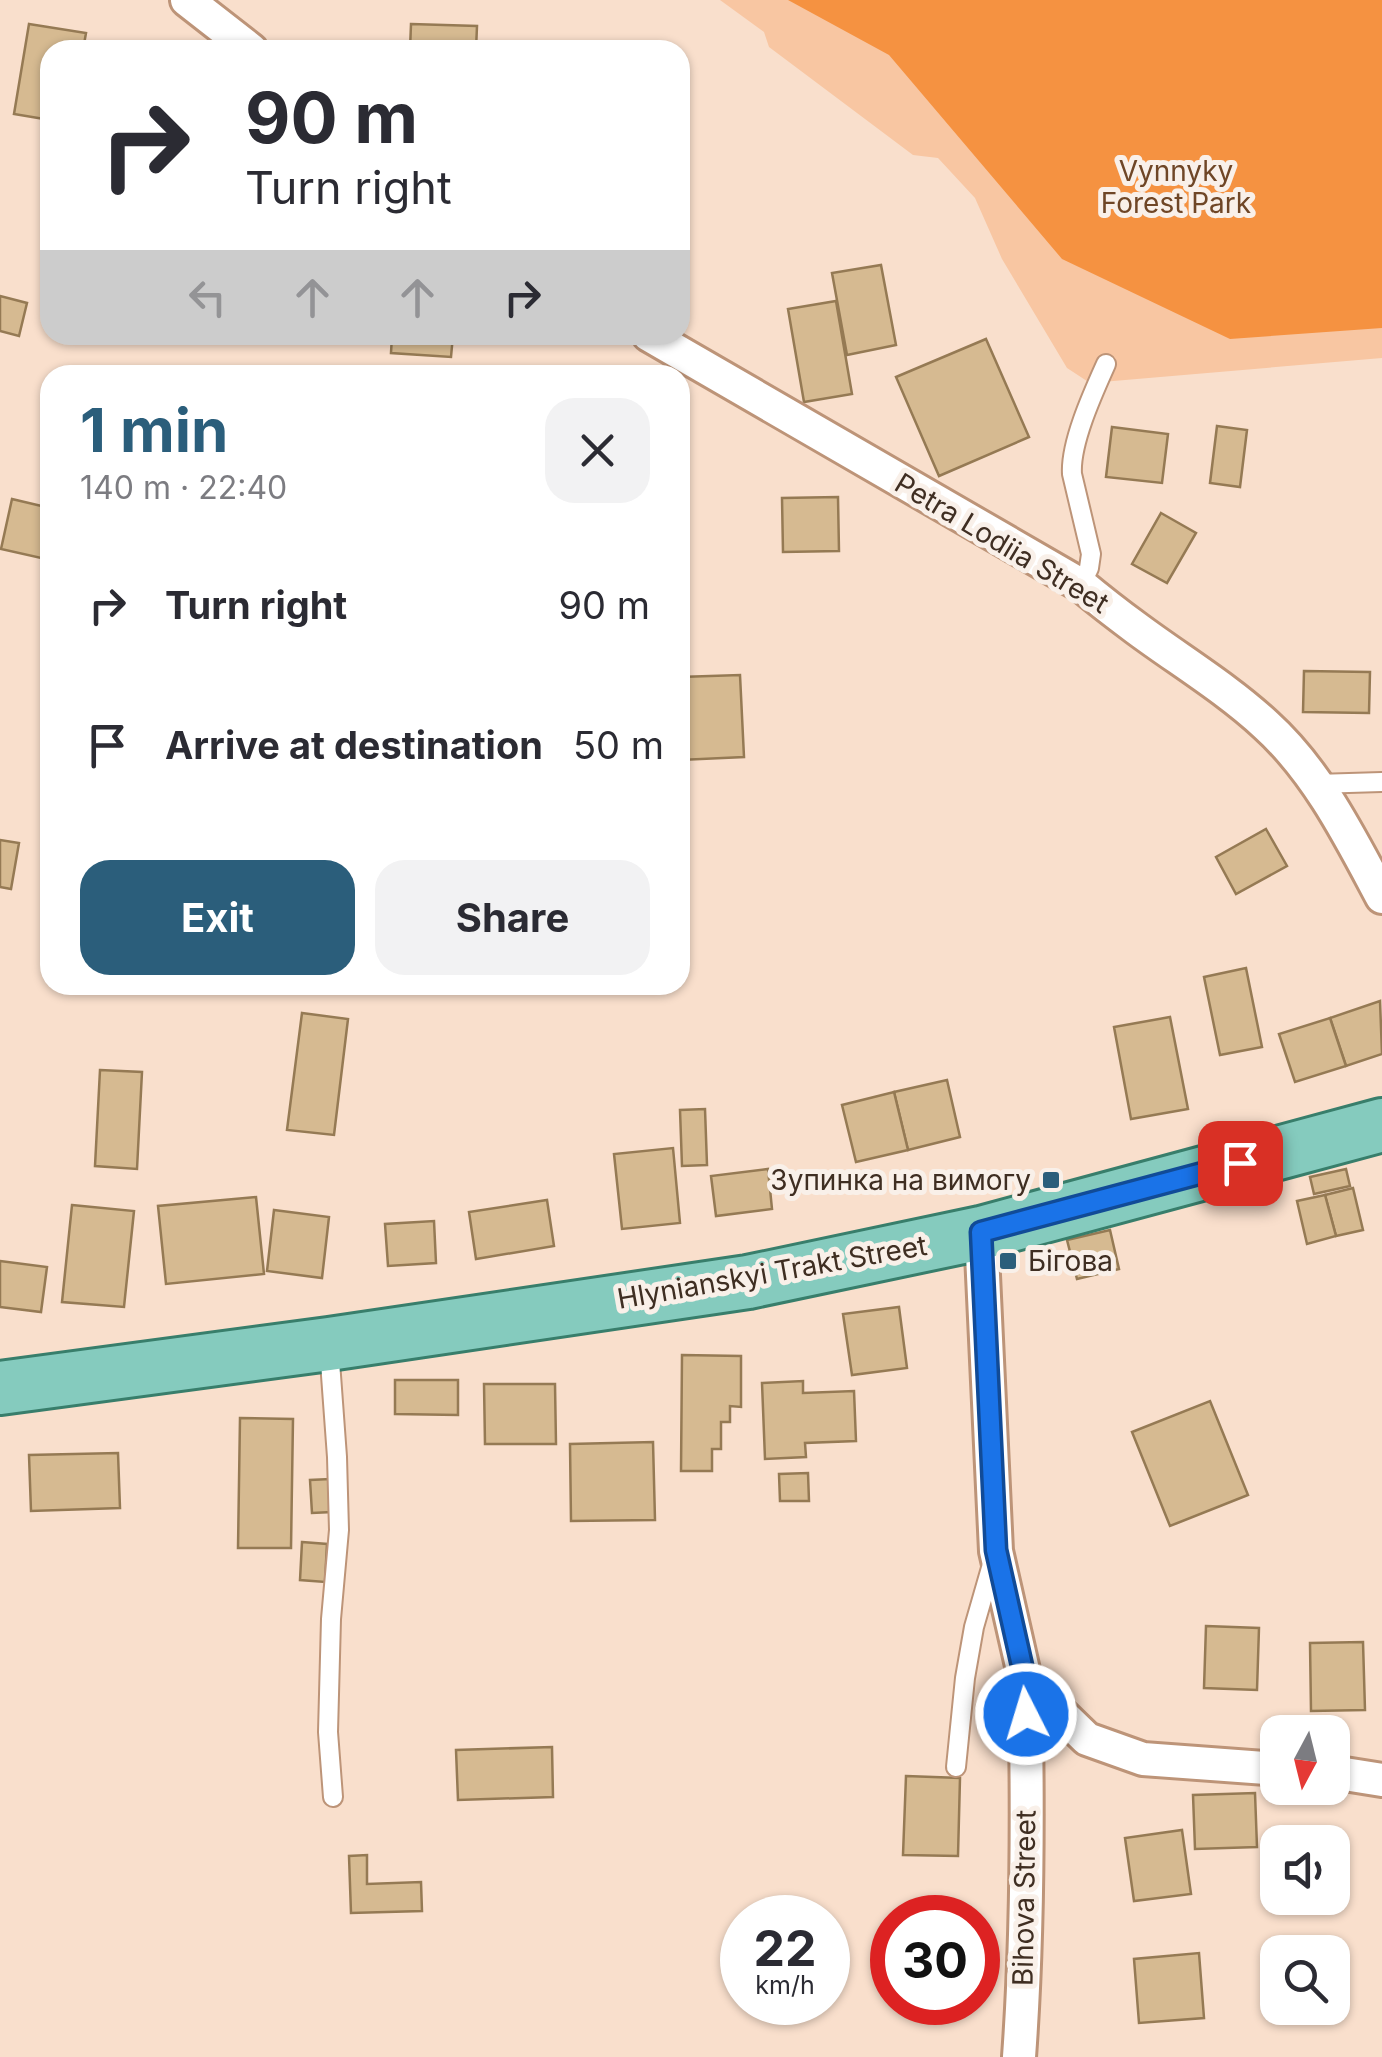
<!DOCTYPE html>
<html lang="en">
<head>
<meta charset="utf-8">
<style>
	:root { --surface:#fff; --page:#f2f2f3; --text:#2b2b33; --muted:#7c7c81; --accent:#2b5e7b }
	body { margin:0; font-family:Inter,sans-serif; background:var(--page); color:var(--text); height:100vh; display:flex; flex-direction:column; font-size:38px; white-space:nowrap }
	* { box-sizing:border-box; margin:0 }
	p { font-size:32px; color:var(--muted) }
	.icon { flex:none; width:55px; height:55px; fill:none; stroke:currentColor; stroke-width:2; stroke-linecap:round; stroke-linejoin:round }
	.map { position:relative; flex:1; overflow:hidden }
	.details { position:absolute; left:40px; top:365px; width:650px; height:630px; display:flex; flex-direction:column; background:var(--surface); border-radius:30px; box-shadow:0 2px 8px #0004 }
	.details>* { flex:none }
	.top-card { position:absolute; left:40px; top:40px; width:650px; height:305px; border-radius:30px; box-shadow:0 2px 8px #0004; background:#fff; color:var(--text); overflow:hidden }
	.needle { width:65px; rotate:187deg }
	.fabs { position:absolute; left:1260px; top:1715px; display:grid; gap:20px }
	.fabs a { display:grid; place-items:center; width:90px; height:90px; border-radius:20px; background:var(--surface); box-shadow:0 2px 8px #0004; font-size:50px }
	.speed { position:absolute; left:720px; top:1895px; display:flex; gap:20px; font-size:50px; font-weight:700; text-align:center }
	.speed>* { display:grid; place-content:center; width:130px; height:130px; border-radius:50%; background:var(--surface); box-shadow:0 2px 8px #0004; line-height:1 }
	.speed small { font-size:25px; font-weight:400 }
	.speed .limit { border:15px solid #d22; background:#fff; color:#111 }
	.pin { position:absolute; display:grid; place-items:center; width:85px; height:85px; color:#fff; margin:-42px; border-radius:20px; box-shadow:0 5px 15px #0006 }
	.me { position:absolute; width:110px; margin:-55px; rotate:355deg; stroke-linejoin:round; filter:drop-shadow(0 0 8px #0008) }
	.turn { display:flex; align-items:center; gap:35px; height:210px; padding:0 40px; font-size:45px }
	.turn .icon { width:130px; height:130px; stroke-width:2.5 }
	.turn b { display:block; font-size:70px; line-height:85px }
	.lanes { display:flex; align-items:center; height:95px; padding:0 40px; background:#0003; justify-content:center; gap:50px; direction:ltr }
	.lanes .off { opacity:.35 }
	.round { display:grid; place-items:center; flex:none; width:105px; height:105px; border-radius:30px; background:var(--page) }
	.head { display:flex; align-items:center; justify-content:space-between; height:170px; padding:0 40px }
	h1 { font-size:60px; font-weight:700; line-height:75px; color:var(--accent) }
	.cta { display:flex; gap:20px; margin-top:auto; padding:20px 40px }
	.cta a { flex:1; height:115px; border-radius:30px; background:var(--accent); color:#fff; font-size:40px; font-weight:700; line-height:115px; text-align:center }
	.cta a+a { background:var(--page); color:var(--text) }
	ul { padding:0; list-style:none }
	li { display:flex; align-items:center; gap:30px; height:140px; padding:0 40px }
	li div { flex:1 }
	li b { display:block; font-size:38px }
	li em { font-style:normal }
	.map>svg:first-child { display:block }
	.green { fill:#f8c6a2 }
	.forest { fill:#f59241 }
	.building { fill:#d6ba91; stroke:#957a54; stroke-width:2.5 }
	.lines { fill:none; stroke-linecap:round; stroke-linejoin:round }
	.service-casing { stroke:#bd9478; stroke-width:22 }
	.minor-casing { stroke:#bd9478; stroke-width:38 }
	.primary-casing { stroke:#387e6b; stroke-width:58 }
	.service { stroke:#fff; stroke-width:18 }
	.minor { stroke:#fff; stroke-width:32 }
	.primary { stroke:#85cbbe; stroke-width:52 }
	.route-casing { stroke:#114b97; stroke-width:25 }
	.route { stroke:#1a73e8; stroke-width:18 }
	.poi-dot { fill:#2b5e7b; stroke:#f9f0e9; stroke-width:4 }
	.labels { text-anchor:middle; stroke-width:10; stroke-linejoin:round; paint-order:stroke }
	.park-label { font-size:28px; fill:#6f4626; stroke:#f9f0e9 }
	.street-label { font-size:28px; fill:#3f2e22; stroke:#f9f0e9 }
	.poi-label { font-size:28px; fill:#3f2e22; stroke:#f9f0e9; text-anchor:end }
</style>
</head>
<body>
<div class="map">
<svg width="1382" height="2057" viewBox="0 0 1382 2057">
	<rect width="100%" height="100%" fill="#f9dfcc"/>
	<!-- green -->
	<path class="green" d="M720 0H1382V358L1090 383 1067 368 1002 259 975 198 938 158 913 155 769 47 764 32Z"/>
	<!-- forest -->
	<path class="forest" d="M788 0H1382V328L1230 339 1062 259 889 55Z"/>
	<!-- building -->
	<g class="building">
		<path d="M29 24 86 33 83 50H50V120L14 114Z"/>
		<path d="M411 24 477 26 476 50H410Z"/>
		<path d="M881 265 896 345 847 355 832 273Z"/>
		<path d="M0 296 27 303 19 336 0 331Z"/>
		<path d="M836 301 852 394 804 402 788 309Z"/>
		<path d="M392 335H453L451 357 391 353Z"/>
		<path d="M986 339 1029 437 939 476 896 377Z"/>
		<path d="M1217 426 1247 430 1240 487 1210 483Z"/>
		<path d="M1112 427 1168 434 1162 483 1106 477Z"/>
		<path d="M838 497 839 551 783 552 782 498Z"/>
		<path d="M12 499 50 508V560L1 549Z"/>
		<path d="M1161 513 1196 533 1167 583 1132 564Z"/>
		<path d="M1304 671 1370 672 1369 713 1303 712Z"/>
		<path d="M740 675 744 757 680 760V677Z"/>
		<path d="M1266 829 1287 866 1236 894 1216 857Z"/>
		<path d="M0 840 19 843 11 889 0 887Z"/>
		<path d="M1246 968 1262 1047 1220 1055 1204 977Z"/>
		<path d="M1380 1001 1382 1054 1346 1066 1330 1018Z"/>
		<path d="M302 1013 348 1019 334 1135 287 1130Z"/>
		<path d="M1170 1017 1188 1109 1131 1119 1114 1027Z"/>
		<path d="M1330 1018 1346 1066 1295 1082 1279 1034Z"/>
		<path d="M100 1070 142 1072 137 1169 95 1166Z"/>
		<path d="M947 1080 960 1137 908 1150 894 1092Z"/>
		<path d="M894 1092 908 1150 856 1162 842 1105Z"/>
		<path d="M705 1109 707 1165 682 1166 680 1110Z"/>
		<path d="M673 1148 680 1223 622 1229 614 1154Z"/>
		<path d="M768 1169 772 1209 716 1216 711 1176Z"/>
		<path d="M1346 1169 1350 1186 1314 1194 1310 1177Z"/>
		<path d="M1353 1188 1363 1230 1336 1236 1325 1195Z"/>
		<path d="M1325 1195 1336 1236 1307 1244 1297 1201Z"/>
		<path d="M256 1197 264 1274 166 1284 158 1206Z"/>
		<path d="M547 1200 554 1246 476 1259 469 1212Z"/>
		<path d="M72 1205 134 1211 124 1307 62 1302Z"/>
		<path d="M274 1210 329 1217 322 1278 267 1271Z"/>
		<path d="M434 1221 436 1263 388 1266 385 1224Z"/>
		<path d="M1110 1230 1119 1269 1077 1279 1067 1240Z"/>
		<path d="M0 1261 47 1267 41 1312 0 1307Z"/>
		<path d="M899 1307 907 1368 852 1375 843 1314Z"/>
		<path d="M682 1355 741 1356V1407L730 1406V1422H721V1449H712V1471H681Z"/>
		<path d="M395 1380H458V1415L395 1414Z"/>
		<path d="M803 1381V1393L854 1391 856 1441 805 1443 806 1457 765 1459 762 1383Z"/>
		<path d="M484 1384H555L556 1444H485Z"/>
		<path d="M1210 1401 1248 1495 1170 1526 1132 1432Z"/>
		<path d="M240 1418 293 1419 291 1548H238Z"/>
		<path d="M653 1442 655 1520 571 1521 570 1444Z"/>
		<path d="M118 1453 120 1508 31 1511 29 1455Z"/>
		<path d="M808 1473 809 1501H780L779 1474Z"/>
		<path d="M330 1479 332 1512 312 1513 310 1480Z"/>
		<path d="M302 1542 327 1544 325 1582 300 1580Z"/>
		<path d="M1206 1626 1259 1628 1257 1690 1204 1688Z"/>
		<path d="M1363 1642 1365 1710 1311 1711 1310 1643Z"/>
		<path d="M552 1747 553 1797 458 1800 456 1750Z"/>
		<path d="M906 1776 960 1778 958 1856 903 1855Z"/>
		<path d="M1255 1793 1257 1847 1195 1849 1193 1795Z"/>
		<path d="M1182 1830 1191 1894 1134 1901 1125 1838Z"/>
		<path d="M367 1855V1884L421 1882 422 1911 351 1913 349 1856Z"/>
		<path d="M1199 1953 1204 2018 1139 2023 1134 1959Z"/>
	</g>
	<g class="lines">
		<defs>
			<g id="service">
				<path d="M1081 585 1089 568 1091 554 1072 474C1070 443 1093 393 1106 364"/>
				<path d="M1316 784 1382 782"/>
				<path d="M329 1348 337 1457 339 1530 331 1619 328 1732 333 1797"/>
				<path d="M956 1767 965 1678 974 1627 993 1561"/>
			</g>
			<g id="minor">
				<path d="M187 0 251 50"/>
				<path d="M649 335 1081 585C1099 600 1117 614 1136 628 1179 660 1226 688 1266 725 1317 771 1350 837 1382 897"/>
				<path d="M981 1233 996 1551 1025 1679 1087 1739 1143 1759 1278 1769"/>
				<path d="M1332 1772 1382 1780"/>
				<path d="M1019 2057C1028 1932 1028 1804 1025 1679"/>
			</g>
			<path id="primary" d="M0 1388 329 1344 748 1282 981 1233 1382 1125"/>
		</defs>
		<!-- service casing -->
		<use href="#service" class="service-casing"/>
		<!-- minor casing -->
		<use href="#minor" class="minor-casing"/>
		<!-- primary casing -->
		<use href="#primary" class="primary-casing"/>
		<!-- service -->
		<use href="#service" class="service"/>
		<!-- minor -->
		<use href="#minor" class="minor"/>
		<!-- primary -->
		<use href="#primary" class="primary"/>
	</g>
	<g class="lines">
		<defs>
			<path id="route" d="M1026 1714 1025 1679 996 1550 981 1232 1240 1163"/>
		</defs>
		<!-- route casing -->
		<use href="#route" class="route-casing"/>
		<!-- route -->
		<use href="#route" class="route"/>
	</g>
	<!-- markers -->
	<g class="poi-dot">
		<rect x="1041" y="1170" width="20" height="20" rx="5"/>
		<rect x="998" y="1251" width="20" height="20" rx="5"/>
	</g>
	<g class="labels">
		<!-- park labels -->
		<g class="park-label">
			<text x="1176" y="181">Vynnyky<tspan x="1176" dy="32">Forest Park</tspan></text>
		</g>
		<!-- street labels -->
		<g class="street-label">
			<text transform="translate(1002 543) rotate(31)" y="10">Petra Lodiia Street</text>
			<text transform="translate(772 1272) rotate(-10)" y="10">Hlynianskyi Trakt Street</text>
			<text transform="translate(1024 1898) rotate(-89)" y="10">Bihova Street</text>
		</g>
		<!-- poi labels -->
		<g class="poi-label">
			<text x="1031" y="1190">Зупинка на вимогу</text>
			<text x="1028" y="1271" text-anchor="start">Бігова</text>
		</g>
	</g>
</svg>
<div class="fabs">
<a><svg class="needle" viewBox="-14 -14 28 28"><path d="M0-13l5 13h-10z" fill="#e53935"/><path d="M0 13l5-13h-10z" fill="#7c7c81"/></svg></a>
<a><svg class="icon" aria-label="sound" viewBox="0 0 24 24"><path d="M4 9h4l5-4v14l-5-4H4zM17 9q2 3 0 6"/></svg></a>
<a><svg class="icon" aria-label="search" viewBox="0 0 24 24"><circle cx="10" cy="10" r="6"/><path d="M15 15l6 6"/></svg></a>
</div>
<div class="speed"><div>22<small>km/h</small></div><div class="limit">30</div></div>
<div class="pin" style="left:1240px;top:1163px;background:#d93025"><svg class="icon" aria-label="arrive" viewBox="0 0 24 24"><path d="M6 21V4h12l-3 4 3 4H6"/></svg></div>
<svg class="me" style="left:1026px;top:1714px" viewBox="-20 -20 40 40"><circle r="17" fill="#1a73e8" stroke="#fff" stroke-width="3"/><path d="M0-11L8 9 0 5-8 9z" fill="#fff"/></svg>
<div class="top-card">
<div class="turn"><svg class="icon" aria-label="right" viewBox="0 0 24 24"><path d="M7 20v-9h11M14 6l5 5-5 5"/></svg><div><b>90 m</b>Turn right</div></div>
<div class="lanes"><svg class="icon off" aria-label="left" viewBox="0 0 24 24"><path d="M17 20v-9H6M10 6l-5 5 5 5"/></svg><svg class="icon off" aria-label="ahead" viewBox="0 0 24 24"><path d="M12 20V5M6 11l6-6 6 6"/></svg><svg class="icon off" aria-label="ahead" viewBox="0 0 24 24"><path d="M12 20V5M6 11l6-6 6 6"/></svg><svg class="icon" aria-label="right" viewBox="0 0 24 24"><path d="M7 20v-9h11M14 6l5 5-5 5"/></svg></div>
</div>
<section class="details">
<div class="head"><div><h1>1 min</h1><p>140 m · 22:40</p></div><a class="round"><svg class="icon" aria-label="close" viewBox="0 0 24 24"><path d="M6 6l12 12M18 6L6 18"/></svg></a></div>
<ul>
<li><svg class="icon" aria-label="right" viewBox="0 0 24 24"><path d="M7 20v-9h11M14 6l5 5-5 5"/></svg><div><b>Turn right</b></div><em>90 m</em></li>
<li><svg class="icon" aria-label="arrive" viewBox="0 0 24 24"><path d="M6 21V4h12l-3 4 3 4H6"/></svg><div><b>Arrive at destination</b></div><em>50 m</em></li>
</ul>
<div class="cta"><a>Exit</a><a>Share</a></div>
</section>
</div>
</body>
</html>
